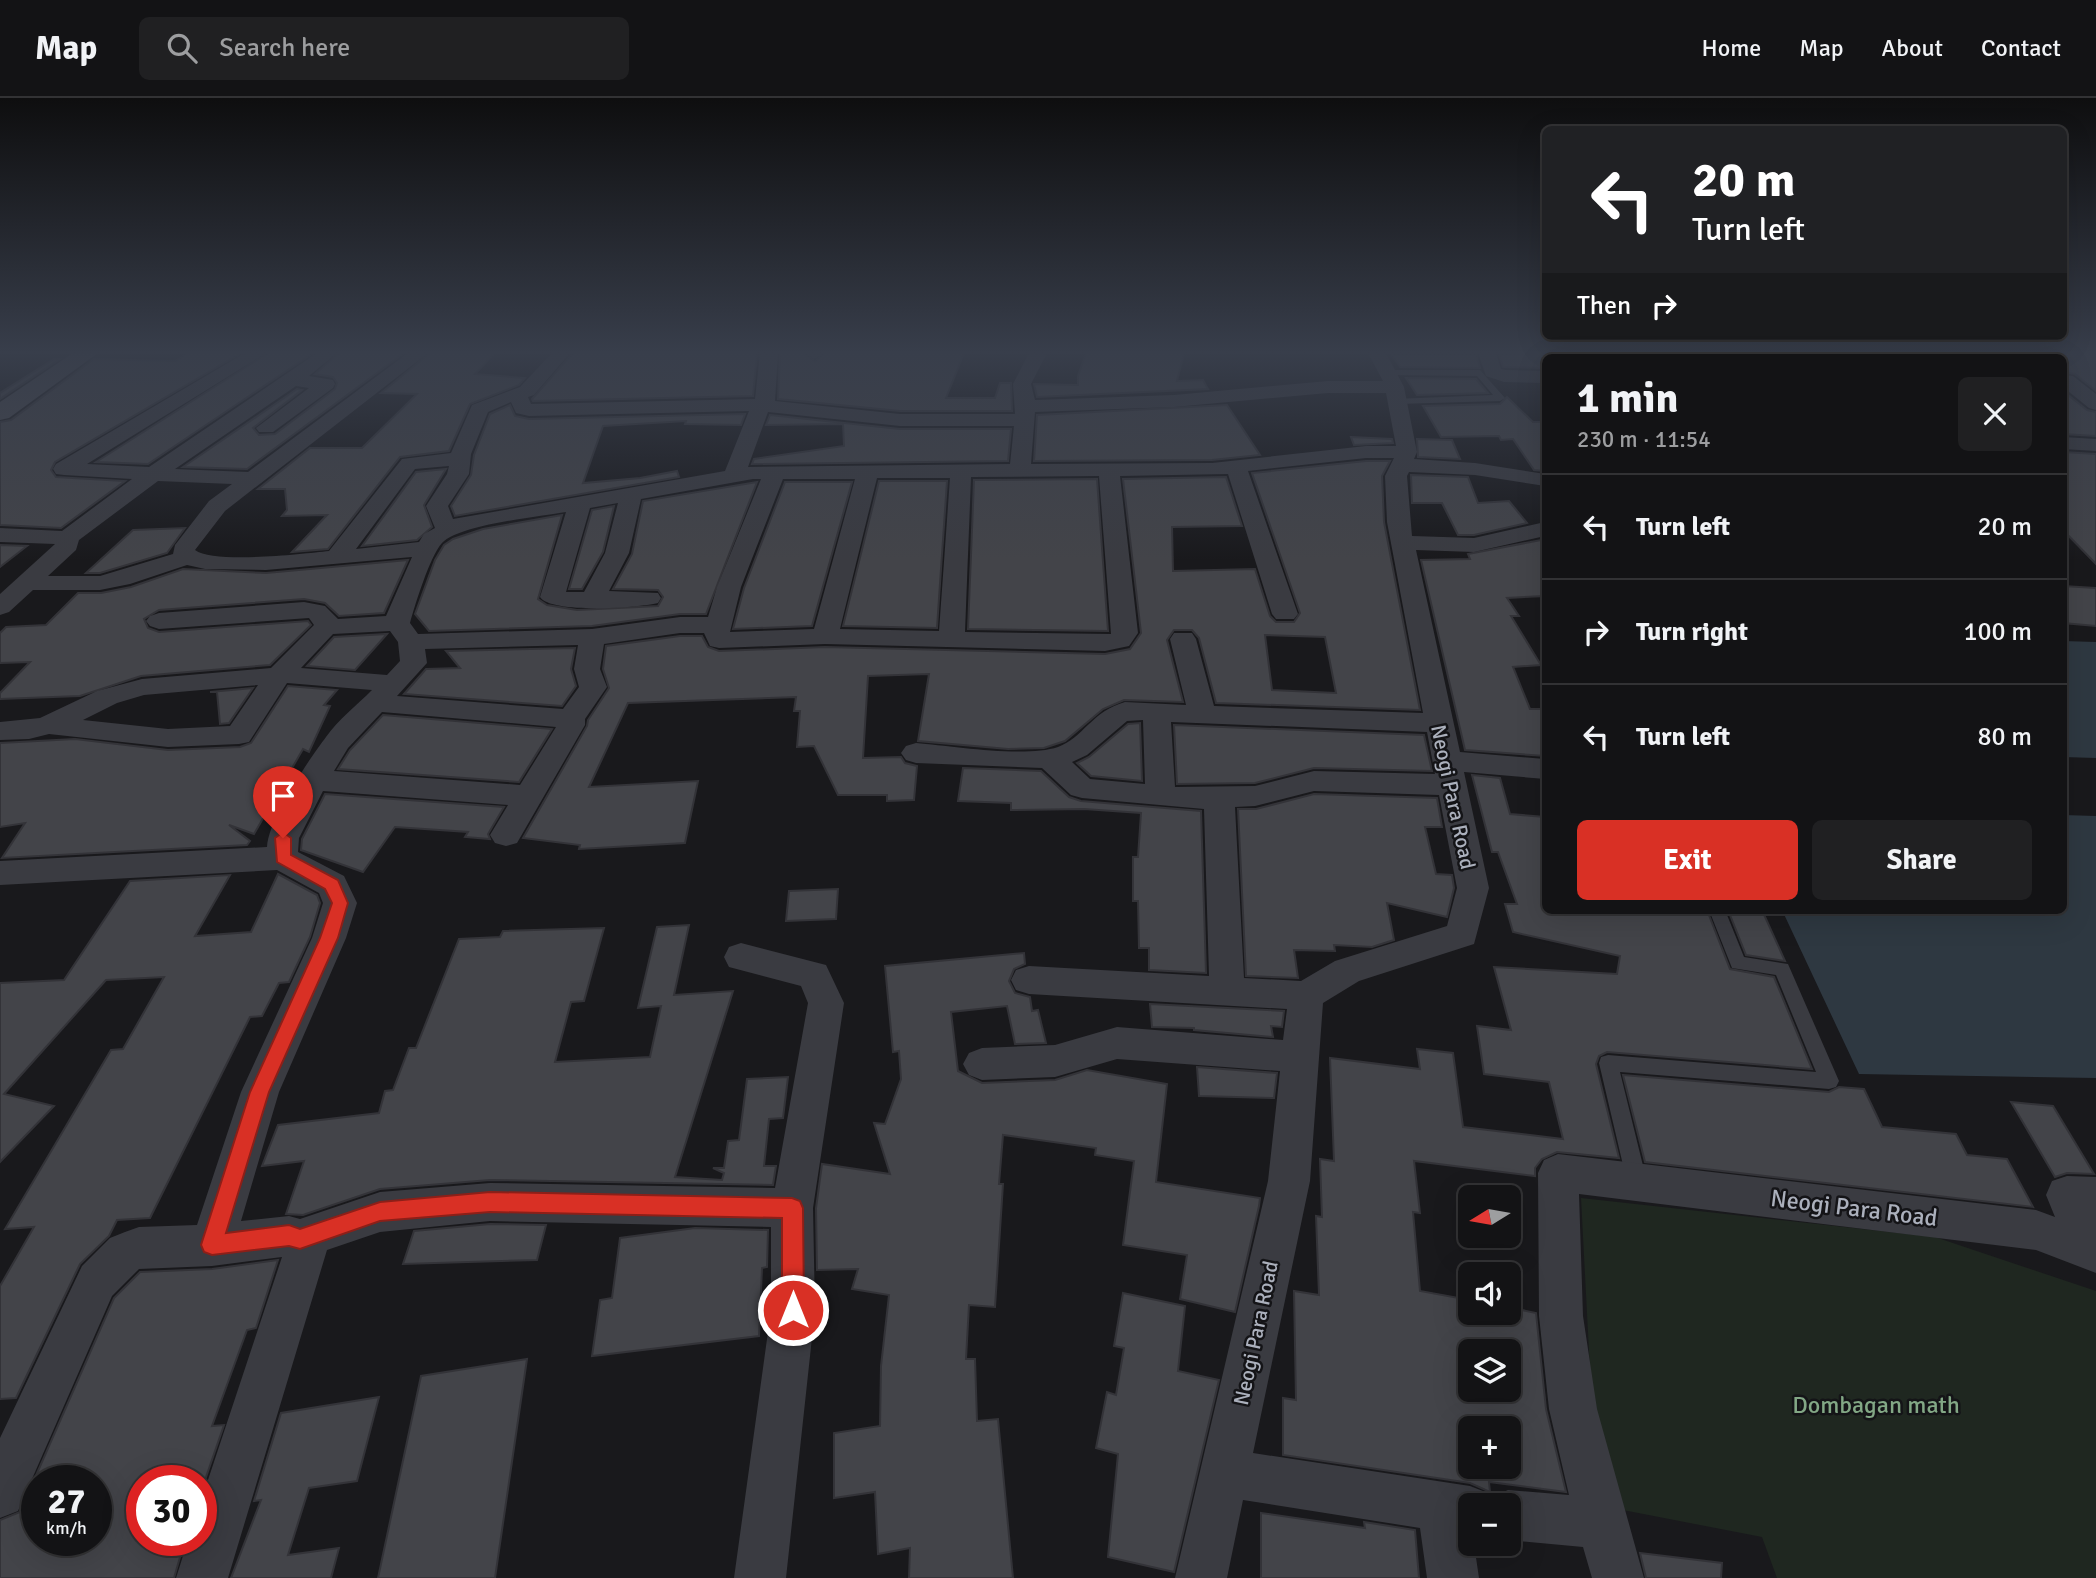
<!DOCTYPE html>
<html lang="en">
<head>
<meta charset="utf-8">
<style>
	:root { --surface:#131315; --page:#202022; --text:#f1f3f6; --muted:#9d9ea0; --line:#323234; --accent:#d93025 }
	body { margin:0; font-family:Signika,sans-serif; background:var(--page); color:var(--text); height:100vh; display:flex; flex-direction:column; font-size:26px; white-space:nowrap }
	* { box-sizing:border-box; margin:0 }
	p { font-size:23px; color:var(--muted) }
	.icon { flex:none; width:38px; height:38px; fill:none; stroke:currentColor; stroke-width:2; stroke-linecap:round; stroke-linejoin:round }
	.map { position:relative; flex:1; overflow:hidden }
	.details { position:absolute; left:1542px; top:256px; width:525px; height:560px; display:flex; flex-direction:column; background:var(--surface); border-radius:10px; box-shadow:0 7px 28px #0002,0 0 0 2px var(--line) }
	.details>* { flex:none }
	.banner { position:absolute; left:1542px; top:28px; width:525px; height:214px; border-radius:10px; box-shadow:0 7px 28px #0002,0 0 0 2px var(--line); background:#202124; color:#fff; overflow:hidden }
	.needle { width:46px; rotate:259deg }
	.buttons { position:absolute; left:1458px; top:1087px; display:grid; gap:14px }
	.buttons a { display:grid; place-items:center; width:63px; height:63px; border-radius:10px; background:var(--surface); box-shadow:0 7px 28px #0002,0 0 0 2px var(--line); font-size:35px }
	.speed { position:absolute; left:21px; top:1367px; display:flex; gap:14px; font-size:35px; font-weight:700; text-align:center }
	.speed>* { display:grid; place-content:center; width:91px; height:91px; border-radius:50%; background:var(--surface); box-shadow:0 7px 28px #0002,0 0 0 2px var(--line); line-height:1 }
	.speed small { font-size:18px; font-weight:400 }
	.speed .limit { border:10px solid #d22; background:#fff; color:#111 }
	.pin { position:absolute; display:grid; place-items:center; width:60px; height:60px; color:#fff; margin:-72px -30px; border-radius:50% 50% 50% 0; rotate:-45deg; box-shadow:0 0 7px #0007 }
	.pin .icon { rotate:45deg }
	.me { position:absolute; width:77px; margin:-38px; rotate:0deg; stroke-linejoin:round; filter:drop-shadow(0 0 5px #0008) }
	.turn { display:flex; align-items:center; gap:24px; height:147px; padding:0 35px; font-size:32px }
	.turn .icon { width:91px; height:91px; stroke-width:2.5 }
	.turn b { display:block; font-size:49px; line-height:60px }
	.then { display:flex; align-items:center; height:66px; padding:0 35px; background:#0003; gap:14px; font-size:26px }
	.round { display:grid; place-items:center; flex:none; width:74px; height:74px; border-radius:10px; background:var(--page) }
	.headline { display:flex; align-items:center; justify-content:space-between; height:119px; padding:0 35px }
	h1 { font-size:42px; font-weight:800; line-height:52px }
	.action { display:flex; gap:14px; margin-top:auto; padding:14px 35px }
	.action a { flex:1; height:80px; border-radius:10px; background:var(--accent); color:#fff; font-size:28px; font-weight:800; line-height:80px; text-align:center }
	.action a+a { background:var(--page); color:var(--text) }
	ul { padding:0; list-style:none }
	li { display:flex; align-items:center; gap:21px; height:105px; padding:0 35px; border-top:2px solid var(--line) }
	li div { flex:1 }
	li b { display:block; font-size:26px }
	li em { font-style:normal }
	header { display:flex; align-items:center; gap:42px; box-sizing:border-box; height:98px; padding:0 35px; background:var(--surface); border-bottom:2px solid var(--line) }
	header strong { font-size:33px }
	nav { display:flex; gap:38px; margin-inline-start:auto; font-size:24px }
	.search { width:490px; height:63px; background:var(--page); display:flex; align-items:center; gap:18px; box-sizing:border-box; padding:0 24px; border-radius:10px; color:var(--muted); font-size:26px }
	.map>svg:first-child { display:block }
	.green { fill:#1f2720 }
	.water { fill:#2e3841 }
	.building { fill:#434449; stroke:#333338; stroke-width:2; fill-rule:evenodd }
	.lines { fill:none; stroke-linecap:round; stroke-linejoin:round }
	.lane { fill:#3a3b41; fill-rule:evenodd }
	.street { fill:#3a3b41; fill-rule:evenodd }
	.secondary { fill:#484a51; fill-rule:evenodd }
	.route { fill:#d93025; stroke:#8d1f18; stroke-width:2 }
	.labels { text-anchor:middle; stroke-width:5; stroke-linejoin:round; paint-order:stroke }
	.street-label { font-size:21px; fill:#abb0bc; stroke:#141417 }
	.near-street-label { font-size:24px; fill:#abb0bc; stroke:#141417 }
	.near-park-label { font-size:24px; fill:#82a785; stroke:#141417 }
</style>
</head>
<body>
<header>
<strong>Map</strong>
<div class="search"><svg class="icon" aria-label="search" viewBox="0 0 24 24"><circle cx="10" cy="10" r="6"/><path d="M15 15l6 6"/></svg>Search here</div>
<nav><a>Home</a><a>Map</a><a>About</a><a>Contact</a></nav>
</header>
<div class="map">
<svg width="2096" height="1480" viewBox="0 0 2096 1480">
	<rect width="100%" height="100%" fill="#19191c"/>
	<!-- green -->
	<path class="green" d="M1581 1100 1935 1139 2096 1193V1480H1777L1762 1439 1597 1407Z"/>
	<!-- water -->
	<g class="water">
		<path d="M2063 543 2096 544V660L2063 659Z"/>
		<path d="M2063 717 2096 718V980L1859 976 1782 812H2063Z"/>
	</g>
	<!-- building -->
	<g class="building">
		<path d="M188 255H241L55 364 51 372 56 379 125 383 61 430 0 427V324L11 322 94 261 175 263Z"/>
		<path d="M268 255H313L148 366 96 364Z"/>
		<path d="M339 255H404L247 371 183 369 297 291 302 292 253 330 259 337 275 336 335 291 337 285 333 279 315 276Z"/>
		<path d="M430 255H495L475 276 525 280 519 287 470 306 449 353 400 359 328 451 292 454 327 417 282 418 287 412 285 391H258L310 350H362L417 296 381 295Z"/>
		<path d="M573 255H757L753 298 533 303 532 301Z"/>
		<path d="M780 255H803L815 263 825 255H964L946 300H995L1000 285H1011L1012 313H900L778 301Z"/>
		<path d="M1086 255H1184L1177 283 1203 282 1208 291 1037 299 1034 286 1078 287V278Z"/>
		<path d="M1545 255V270L1503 269 1499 256Z"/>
		<path d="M2026 255H2096V293L2075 276 2063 274V259H2033Z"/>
		<path d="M1476 256 1480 270 1400 269 1392 257Z"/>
		<path d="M54 261H60L0 301V295Z"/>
		<path d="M1406 280 1476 281 1488 295 1417 297Z"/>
		<path d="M2063 293 2087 312 2096 314V338L2063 336Z"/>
		<path d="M1507 299 1533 324H1545V373L1534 372 1513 341 1501 342 1499 338 1441 339 1423 308 1500 306Z"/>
		<path d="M510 307 515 318 529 321 745 316 741 327 685 326 686 323 603 328 583 385 640 380 677 373 679 379 455 418 451 408 471 377 474 357 490 316Z"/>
		<path d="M1227 307 1260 357 1212 362 1034 363 1037 317Z"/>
		<path d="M770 317 900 331H1011L1008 363 752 366 754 361 844 348 843 326 766 327Z"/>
		<path d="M1351 339 1392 341 1393 345 1354 347Z"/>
		<path d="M1417 341 1452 342 1460 361 1418 359Z"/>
		<path d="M2063 354 2096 356V466L2063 432Z"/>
		<path d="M1366 363H1390L1382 378 1384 424 1420 612 1216 605 1199 540 1192 532H1174L1167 542 1183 604 1124 602 1103 611 1065 643 1044 650 1008 651 918 643 929 576 868 578 863 660 901 659 905 665 917 668 914 702 887 703V697H838L814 648 797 649 800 613H794L796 599 628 605 589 689 698 683 685 745 579 751 580 747 523 740 587 628 588 622 609 590 603 571 606 548 680 538H702L708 549 719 553 825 549 1105 556 1130 551 1141 535 1123 381 1226 379 1242 428 1172 429 1173 473 1255 471 1270 518 1276 524H1294L1300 515 1252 375ZM1265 537 1325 539 1336 595 1272 592Z"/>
		<path d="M446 371 424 407 432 429 417 442 362 448 416 374Z"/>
		<path d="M1411 377 1468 379 1478 405 1509 403 1527 425 1474 437H1458L1442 405H1412Z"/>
		<path d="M1097 381 1108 533 968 531 974 382Z"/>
		<path d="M879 383H947L937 530 843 528Z"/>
		<path d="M757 384 706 516H680L592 528 429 533 415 516 435 462 444 447 453 441 483 431 562 417 538 501 547 507 577 512 658 508 663 499 658 492 613 491 632 456 643 403Z"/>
		<path d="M785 384H852L812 528 733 531 744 490Z"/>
		<path d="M614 408 603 454 582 491H569L592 412Z"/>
		<path d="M185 430 167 455 100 475H86L133 432Z"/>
		<path d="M1541 442 1545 446V498L1507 500 1519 518H1511L1541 567 1513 569 1530 611H1545V658L1465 652 1421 462 1470 461 1468 456Z"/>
		<path d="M0 447 27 448 0 469Z"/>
		<path d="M408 462 384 515 339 518 325 505 304 501 159 512 144 521 148 530 159 534 308 523 311 527 270 567 141 578 80 598 0 601V595L30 564 0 565V535L6 529 46 527 78 495H101L131 489 183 471 266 475Z"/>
		<path d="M2063 488 2096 490V528L2063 525Z"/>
		<path d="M387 536 355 572 307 568 334 539Z"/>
		<path d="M575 550 571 571 576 588 562 608 404 596 426 571 460 570 446 553Z"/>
		<path d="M288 588 337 592 324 607 330 608 309 654 303 651 254 736 229 727 250 743 247 747 2 760 25 725 0 729V645L75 641 168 652 240 649 251 645Z"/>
		<path d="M253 590 229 625 220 626 217 594H210Z"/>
		<path d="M383 617 552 631 519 684 338 671 350 652Z"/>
		<path d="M1140 625 1142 683 1091 678 1077 665 1089 659 1128 626Z"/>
		<path d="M1174 627 1424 637 1432 673 1314 670 1255 685 1177 686Z"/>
		<path d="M963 670 1041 673 1069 699 1081 703 1201 713 1206 875 1149 872V850H1139L1138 803H1133V759H1138L1141 715 1084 711 1011 712V705L958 703Z"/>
		<path d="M1472 677 1500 680 1510 716 1545 719V812H1707L1730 871 1774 879 1812 971 1607 954 1599 958 1596 966 1619 1060 1557 1054 1542 1061 1535 1070V1078L1414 1063 1420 1115 1413 1114 1420 1193 1470 1202V1214H1508V1209L1536 1215 1546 1311 1566 1394 1489 1384 1490 1394 1470 1385 1283 1357V1300L1296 1302 1294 1193 1319 1197 1316 1118 1322 1119 1320 1061 1334 1063 1330 960 1420 971 1417 951 1453 955 1463 1029 1563 1041 1549 984 1484 976 1477 928 1511 932 1494 869 1617 876 1620 858 1513 834 1505 806H1517L1498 754H1492ZM1470 1253H1508V1292H1470ZM1470 1330H1508V1368H1470Z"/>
		<path d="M325 696 504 709 488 736 490 741 465 739 468 734 395 729 363 774 301 752 302 741Z"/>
		<path d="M1314 696 1437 700 1442 729H1425L1436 776 1452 777 1454 790 1447 819 1387 805 1394 842 1372 849 1334 847 1335 853 1294 852 1298 880 1246 878 1238 711H1256Z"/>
		<path d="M278 776 317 797 320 805 310 839 289 884 279 885 262 918 250 919 150 1120 117 1122 109 1138 80 1166 16 1300 0 1301V1188L34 1129 5 1131 111 952 123 951 164 879 106 882 4 996 54 1008 0 1064V885L64 882 130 783 230 777 195 838 251 834Z"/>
		<path d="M838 791 836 821 786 823 789 793Z"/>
		<path d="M1728 812H1762L1785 863 1746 857Z"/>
		<path d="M689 827 674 897 733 893 675 1079 722 1082 724 1075 713 1070H724L728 1043 739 1042 747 981 788 979 783 1020 769 1021 764 1068H776L773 1087 490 1082 380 1091 303 1117 286 1116 304 1063 262 1068 278 1027 379 1015 385 993 393 992 409 950H416L459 841 500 839 503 833 604 830 584 903 571 904 555 964 650 959 661 908 638 910 657 829Z"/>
		<path d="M1024 855 1025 866 1014 871 1009 883 1015 895 1030 899 1032 913 1038 912 1046 945 1015 946 1007 908 951 914 958 973 982 985 1055 982 1087 972 1167 986 1156 1084 1260 1100 1259 1108 1235 1214 1180 1201 1187 1157 1123 1147 1134 1063 1095 1057 1096 1050 1003 1037 999 1086H1003L995 1209 969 1207 966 1261H975L977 1323 998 1321 1013 1480H909L910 1450 878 1456 875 1394 834 1400V1335L880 1328 881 1268 889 1197 852 1191 858 1171 817 1172 816 1110 822 1066 890 1076 874 1025 885 1026 901 981 899 953 893 954 885 868Z"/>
		<path d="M1150 906 1284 913 1282 929 1271 928 1273 939 1194 932V930L1152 929Z"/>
		<path d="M1197 969 1277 975 1274 1000 1199 998Z"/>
		<path d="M1623 977 1829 994 1839 989 1864 991 1882 1029 1956 1036 1967 1057 2007 1061 2033 1109 1645 1064Z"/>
		<path d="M2011 1004 2053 1008 2094 1076 2067 1075 2055 1079Z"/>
		<path d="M490 1126 546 1127 537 1162 403 1166 414 1133Z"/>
		<path d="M695 1130 768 1132 767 1169 762 1170 759 1238 592 1258 600 1202 612 1200 620 1140Z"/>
		<path d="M278 1162 256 1230 247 1232 212 1328 224 1327 205 1382H142V1442H185L174 1480H0V1422L20 1414 114 1200 140 1174 212 1171ZM37 1382H96V1442H37Z"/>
		<path d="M1123 1195 1185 1208 1178 1273 1219 1282 1174 1474 1108 1459 1118 1356 1096 1350 1107 1294 1116 1297 1124 1250 1114 1248Z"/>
		<path d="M527 1261 495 1480H378L421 1278Z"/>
		<path d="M379 1299 357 1383 309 1390 288 1457 339 1450 331 1480H231L261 1402 254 1403 281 1315Z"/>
		<path d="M1261 1415 1365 1430 1364 1424 1415 1432 1419 1480H1261Z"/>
		<path d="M1640 1455 1722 1465 1721 1480H1646Z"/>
	</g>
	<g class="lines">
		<!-- lane -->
		<g class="lane">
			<path d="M1387 272H1480L1505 300 1500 303 1397 306 1392 303 1394 301 1493 297 1477 278 1384 277V273Z"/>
			<path d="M1709 812H1725L1744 859 1788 866 1839 983 1836 989 1829 991 1620 974 1647 1084 1644 1091 1637 1093 1630 1091 1627 1084 1599 965 1601 959 1608 957 1816 974 1776 877 1732 870Z"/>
		</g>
		<!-- street -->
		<g class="street">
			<path d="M245 255H266L87 366 149 369 317 255H337L309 278 333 282 335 286 333 290 273 334H259L256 330 309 290 296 288 175 371 248 374 408 255H428L225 413 195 452C214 466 302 456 329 453L402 361 451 355 472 307 520 289 552 255H570L534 297 528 299 531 306 755 301 760 255H778L775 303 900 316H1015L1013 286 1029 255H1047L1031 286 1035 302 1174 297 1328 283H1383L1368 255H1386L1404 289 1417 354 1414 361 1475 365 1545 376V388L1475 377 1409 374 1407 378 1412 438 1474 440 1545 424V438L1474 454 1416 452 1460 654 1545 661V681L1464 674 1489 790 1474 846 1359 883 1323 905 1310 1083 1253 1355 1470 1388 1488 1395 1490 1400 1508 1392 1569 1397 1549 1311 1539 1218 1538 1075 1544 1062 1558 1056 2036 1112 2055 1119 2046 1097 2052 1083 2067 1078 2096 1079V1175L2036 1152 1579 1096 1583 1218 1597 1311 1644 1480H1592L1583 1449 1508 1442V1407H1470V1446H1474L1479 1480H1427L1420 1430 1243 1402 1227 1480H1175L1268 1083 1280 973 1117 961 1055 979 982 982 969 977 963 966 969 955 982 950 1055 947 1117 929 1283 942 1287 911 1029 896 1016 892 1011 882 1016 872 1029 868 1209 878 1204 711 1082 700 1071 697 1042 670 916 665 906 662 901 655 906 648 916 645C952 648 1025 660 1058 649 1083 640 1092 613 1125 604L1186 607 1170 541 1174 535H1192L1196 541 1214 608 1423 615 1387 424 1385 378 1394 360H1366L1248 373 1298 516 1294 521H1276L1272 516 1228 376 1120 378 1138 535 1129 548 1105 553 825 546 719 550 710 548 704 535H680L604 546 600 571 607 589 585 621V627L517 745 506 748 495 745 490 737 508 707 323 693 299 740 298 754 344 778 357 805 346 840 279 994 241 1123 289 1118 300 1121 380 1094 490 1085 775 1090 808 905 801 888 729 869 724 859 729 849 741 845 826 867 844 905 813 1110 815 1212 786 1480H734L771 1212V1129L490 1123 380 1134 327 1152 228 1480H176L188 1442H201V1403L282 1159 212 1168 139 1171 112 1198 18 1413 0 1420V1340L82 1168 110 1140 125 1134 139 1129 197 1127 241 994 312 840 323 805 319 795 277 772 0 787V763L267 749C269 720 308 663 326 639 338 622 357 607 372 592L287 585 249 644 239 646 168 649 49 636 29 641 0 642V624L40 620 97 593 142 581 271 570 314 527 309 520 159 531 150 528 146 523 150 518 159 515 304 504 325 508 338 521 386 518 412 459 266 472 205 471 187 467 130 486 100 492H33L9 514 0 517V496L55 446 0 444V430L62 433 132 381 64 377 56 376 53 371 56 366ZM1328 295H1386L1396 348H1366L1212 365 1031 366 1035 314 1174 309ZM511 304 516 315 529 318 749 313 725 373 453 421 448 408 469 376 471 356 488 314ZM768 314 900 328H1014L1010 366 748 369ZM449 368 447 376 426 408 435 430 424 436 419 444 356 451 415 371ZM1099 378 1111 536 965 534 971 379ZM877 380H950L939 533 840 531ZM753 381H761L717 489 708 519H680L592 531 418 536 410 525C415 507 430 458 442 445 461 426 538 419 566 414L540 499C551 516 637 510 658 505L661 500 658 495 609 493 629 455 641 401ZM783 381H855L814 531 730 534 741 489ZM158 383 232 386 209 403 175 447 173 456 100 478H48L76 452 79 442ZM618 405 605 455 584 494H566L590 410ZM390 533 398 544 400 563 387 577 301 570 333 536ZM578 547 574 571 579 589 563 611 397 598 427 565 425 551ZM258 587 230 628 168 631 83 622 117 605 144 597ZM382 614 556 629 520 687 334 673 348 650ZM1143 622 1145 686 1090 681 1072 664 1087 657 1127 623ZM1171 624 1427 634 1435 676 1314 673 1255 688 1175 689ZM1314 693 1439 697 1457 790 1447 828 1335 863 1301 883 1244 880 1235 709 1255 708Z"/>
			<path d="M805 255H823V256L814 261Z"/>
			<path d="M1478 255H1496L1501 271 1506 272 1545 273V285L1504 284 1486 278Z"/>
			<path d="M1845 255H1866L1870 259H1848Z"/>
			<path d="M1894 255H1913L1916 259H1897Z"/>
			<path d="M1981 255H2002L2005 259H1984Z"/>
			<path d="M2063 277 2073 278 2096 296V312L2089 310 2063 289Z"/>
			<path d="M2063 339 2096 341V353L2063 351Z"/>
		</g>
		<!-- secondary -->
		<path class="secondary" d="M73 255H98L9 320 0 322V304Z"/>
	</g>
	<!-- sky -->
	<linearGradient id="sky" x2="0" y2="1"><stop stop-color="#0e0e0f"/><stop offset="0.55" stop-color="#383e4b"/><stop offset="1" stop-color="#383e4b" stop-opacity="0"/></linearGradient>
	<rect width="2096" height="462" fill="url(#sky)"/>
	<!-- route -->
	<path class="route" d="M283 734 291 740V757L338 782 348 805 338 840 269 994 226 1135 289 1127 300 1131 380 1104 490 1094 792 1100 800 1103 803 1110 804 1212 801 1220 793 1223 785 1220 782 1212V1120L490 1114 380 1123 300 1151 289 1148 212 1157 204 1154 201 1147 250 994 320 840 332 805 325 791 277 764 275 740Z"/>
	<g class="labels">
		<!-- street labels -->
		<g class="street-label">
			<text transform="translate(1453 699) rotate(78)" y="7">Neogi Para Road</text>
			<text transform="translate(1256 1235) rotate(-78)" y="7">Neogi Para Road</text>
		</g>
		<!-- near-street labels -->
		<g class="near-street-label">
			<text transform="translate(1854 1110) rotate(7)" y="8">Neogi Para Road</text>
		</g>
		<!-- near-park labels -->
		<g class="near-park-label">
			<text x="1876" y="1315">Dombagan math</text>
		</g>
	</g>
</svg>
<div class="buttons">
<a><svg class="needle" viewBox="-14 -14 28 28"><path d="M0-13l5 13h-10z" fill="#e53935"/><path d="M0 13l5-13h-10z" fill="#9d9ea0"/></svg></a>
<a><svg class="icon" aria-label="sound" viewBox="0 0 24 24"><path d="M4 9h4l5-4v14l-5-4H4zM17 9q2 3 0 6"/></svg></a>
<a><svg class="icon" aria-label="layers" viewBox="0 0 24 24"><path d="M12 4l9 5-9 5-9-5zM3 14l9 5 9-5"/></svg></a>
<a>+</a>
<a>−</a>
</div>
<div class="speed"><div>27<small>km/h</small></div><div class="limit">30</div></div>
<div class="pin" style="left:283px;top:740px;background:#d93025"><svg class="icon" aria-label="arrive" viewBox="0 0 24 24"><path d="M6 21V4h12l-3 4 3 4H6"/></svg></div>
<svg class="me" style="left:793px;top:1212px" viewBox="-20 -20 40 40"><circle r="17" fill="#d93025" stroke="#fff" stroke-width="3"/><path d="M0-11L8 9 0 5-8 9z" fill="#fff"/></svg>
<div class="banner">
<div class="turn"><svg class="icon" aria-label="left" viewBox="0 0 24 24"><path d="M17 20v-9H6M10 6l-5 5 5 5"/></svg><div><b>20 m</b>Turn left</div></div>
<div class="then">Then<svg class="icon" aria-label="right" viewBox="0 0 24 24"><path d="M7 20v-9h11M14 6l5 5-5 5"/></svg></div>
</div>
<section class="details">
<div class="headline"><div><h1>1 min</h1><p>230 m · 11:54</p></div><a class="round"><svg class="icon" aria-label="close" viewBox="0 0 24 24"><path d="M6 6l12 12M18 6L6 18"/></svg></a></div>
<ul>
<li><svg class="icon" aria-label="left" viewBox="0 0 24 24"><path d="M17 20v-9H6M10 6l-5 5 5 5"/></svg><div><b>Turn left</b></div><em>20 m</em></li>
<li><svg class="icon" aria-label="right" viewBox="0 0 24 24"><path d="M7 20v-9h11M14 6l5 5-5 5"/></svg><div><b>Turn right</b></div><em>100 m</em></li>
<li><svg class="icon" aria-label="left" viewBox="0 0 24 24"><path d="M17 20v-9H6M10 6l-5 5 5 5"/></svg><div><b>Turn left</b></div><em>80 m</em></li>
</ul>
<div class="action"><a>Exit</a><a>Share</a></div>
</section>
</div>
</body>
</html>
